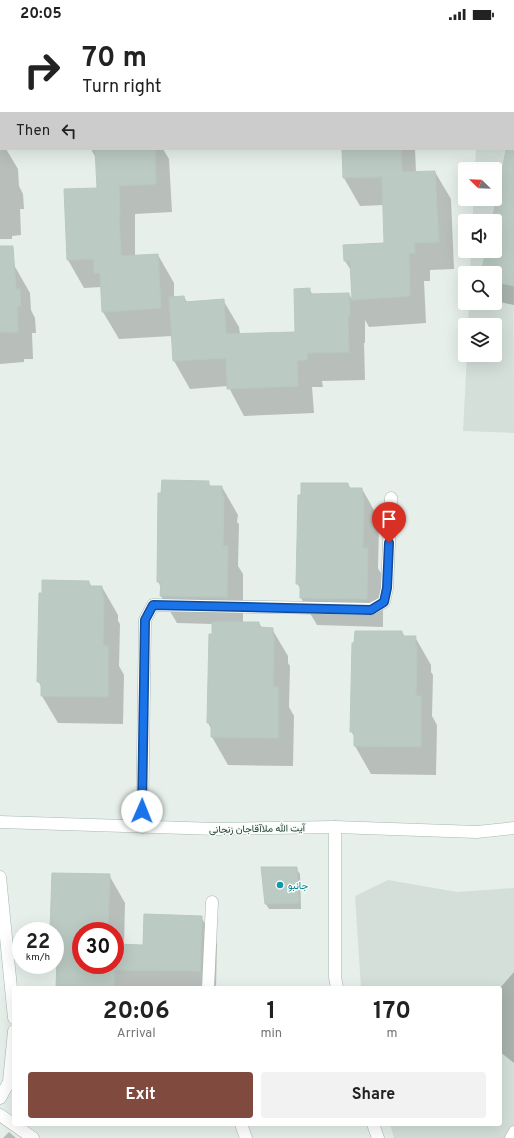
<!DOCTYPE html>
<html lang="en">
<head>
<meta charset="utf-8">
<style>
	:root { --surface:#fff; --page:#f2f2f2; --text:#222; --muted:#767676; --accent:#804a3e }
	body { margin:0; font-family:Overpass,Vazirmatn,sans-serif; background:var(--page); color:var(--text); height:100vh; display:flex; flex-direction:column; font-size:15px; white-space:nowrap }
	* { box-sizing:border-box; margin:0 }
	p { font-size:13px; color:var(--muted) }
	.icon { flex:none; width:22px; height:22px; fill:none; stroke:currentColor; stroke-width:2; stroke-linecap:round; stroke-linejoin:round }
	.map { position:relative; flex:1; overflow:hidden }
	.side { position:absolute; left:12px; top:958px; width:490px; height:140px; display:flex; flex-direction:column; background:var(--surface); border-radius:4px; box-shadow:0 4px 16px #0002 }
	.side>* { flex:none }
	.guide { position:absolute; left:0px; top:0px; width:514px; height:122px; box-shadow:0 4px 16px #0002; background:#fff; color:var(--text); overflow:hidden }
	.needle { width:26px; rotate:293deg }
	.controls { position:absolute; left:458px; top:134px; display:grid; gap:8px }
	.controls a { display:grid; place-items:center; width:44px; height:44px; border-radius:4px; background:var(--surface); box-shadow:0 4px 16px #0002; font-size:20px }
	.speed { position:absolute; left:12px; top:894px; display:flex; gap:8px; font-size:20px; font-weight:700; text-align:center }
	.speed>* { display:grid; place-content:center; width:52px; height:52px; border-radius:50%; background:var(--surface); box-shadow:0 4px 16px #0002; line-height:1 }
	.speed small { font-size:10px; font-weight:400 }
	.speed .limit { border:6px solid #d22; background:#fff; color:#111 }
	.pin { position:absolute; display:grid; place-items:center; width:34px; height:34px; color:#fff; margin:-41px -17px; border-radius:50% 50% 50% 0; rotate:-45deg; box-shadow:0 0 4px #0007 }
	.pin .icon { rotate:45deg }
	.me { position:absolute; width:44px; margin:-22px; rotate:1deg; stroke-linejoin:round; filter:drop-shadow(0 0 3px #0008) }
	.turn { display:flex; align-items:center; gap:14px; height:84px; padding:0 16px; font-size:18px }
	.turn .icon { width:52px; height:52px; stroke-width:2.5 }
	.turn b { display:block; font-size:28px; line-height:34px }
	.then { display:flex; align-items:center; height:38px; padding:0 16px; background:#0003; gap:8px; font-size:15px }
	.eta { display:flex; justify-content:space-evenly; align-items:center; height:68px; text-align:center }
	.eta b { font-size:24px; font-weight:700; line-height:28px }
	.cta { display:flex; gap:8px; margin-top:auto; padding:8px 16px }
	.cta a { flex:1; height:46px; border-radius:4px; background:var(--accent); color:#fff; font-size:16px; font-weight:700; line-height:46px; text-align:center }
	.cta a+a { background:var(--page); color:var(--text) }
	.status { display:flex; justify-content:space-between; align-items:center; height:28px; padding:0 20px; background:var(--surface); direction:ltr }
	.status svg { height:11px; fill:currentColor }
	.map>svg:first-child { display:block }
	.built { fill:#d4dfd9 }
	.shadow { fill:#0003; fill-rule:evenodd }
	.building { fill:#bbcac3; stroke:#b8c9c1 }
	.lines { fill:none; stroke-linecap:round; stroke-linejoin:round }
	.lane-casing { stroke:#a8b7b1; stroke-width:11 }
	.street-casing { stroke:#a8b7b1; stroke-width:13 }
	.secondary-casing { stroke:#a4bab1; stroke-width:13 }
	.lane { stroke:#fff; stroke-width:10 }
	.street { stroke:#fff; stroke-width:12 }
	.secondary { stroke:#fff; stroke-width:12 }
	.route-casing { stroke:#114b97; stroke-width:10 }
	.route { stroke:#1a73e8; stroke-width:7 }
	.culture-dot { fill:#0f9aa8; stroke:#f7fbf8; stroke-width:1.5 }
	.labels { text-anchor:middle; stroke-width:3; stroke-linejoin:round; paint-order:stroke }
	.street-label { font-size:10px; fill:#244138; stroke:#f7fbf8 }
	.culture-label { font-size:10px; fill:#0d838f; stroke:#f7fbf8; text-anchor:start }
</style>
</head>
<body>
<div class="status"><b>20:05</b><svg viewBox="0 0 49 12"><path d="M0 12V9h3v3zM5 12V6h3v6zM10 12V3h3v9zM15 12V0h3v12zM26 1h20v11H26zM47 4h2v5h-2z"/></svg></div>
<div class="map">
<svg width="514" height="1110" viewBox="0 0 514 1110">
	<rect width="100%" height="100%" fill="#e6efea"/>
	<!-- built -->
	<g class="built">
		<path d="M513 48 514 405 463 403 467 327H495V297H468L469 275H495V245H470L471 223H495V193H473V171H495V141H475L476 121H513Z"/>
		<path d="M388 852 457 864 514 860V1110H394L390 1096H500V960H361L355 868Z"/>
	</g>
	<!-- shadow -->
	<g class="shadow">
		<path d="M513 99 514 100V277L495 273V245H482L487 223H495V193H493L507 121H513Z"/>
		<path d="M0 114H1V121H6L18 141 19 158 23 166 24 181H20L21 207 12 208V211H0Z"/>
		<path d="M91 121H163L169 131 172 184 135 186V228L158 227 174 255V269H184L187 274 223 272 239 299 240 306 296 304 309 261 313 267 349 266 353 273 352 244 345 233 385 216 384 177 360 178 344 150 342 121H415L416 144H435L451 171 454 241 430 242V253H424L426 295 369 299 365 292V315H364L365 352 322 353 323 359H312L314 385 244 388 228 358 190 361 174 333 172 308 119 311 103 284 102 259 84 260 68 232 65 162 98 161 97 132Z"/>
		<path d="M0 234 14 237 30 265 31 282 35 290 36 305H32L33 331H24V334L0 336Z"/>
		<path d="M208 454 211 459H222L238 487 237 494 239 496 238 538 243 546V595H259L262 600 272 601 288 628V635L290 638 289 679 294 688 293 738 228 737 212 709V702L208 695 213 596 177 595 161 568V560L158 553Z"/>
		<path d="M348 456 351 461H362L378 489 377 496 379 498 378 540 383 549V599L317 597 301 570V562L297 555Z"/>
		<path d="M89 554 92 559H102L118 587V593L120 596 119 638 124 647 123 696 58 695 42 668V660L38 653Z"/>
		<path d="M402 604 405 609H415L431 637V644L433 647 432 688 437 697 436 747 371 746 355 718V710L351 703Z"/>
		<path d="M296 840 300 846 301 881H269L266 876Z"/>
		<path d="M109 847 125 875 124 918H144L201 889 217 916 216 960H57L59 915 55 909V903H52L51 901ZM81 903H115V937H81Z"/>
		<path d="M514 944V1035L500 1024V960Z"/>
		<path d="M9 1104 16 1110H3Z"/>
	</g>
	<!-- building -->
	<g class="building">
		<path d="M95 121H155L156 156 119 158 120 187H119L121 228 158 226 161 280 102 284 100 245H94V231L67 232 64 161 97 160Z"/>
		<path d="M342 121H401L402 144 435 143 439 214 414 215 415 225H409L410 268 352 272 350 233H344L343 217 384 215 382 149 343 150Z"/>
		<path d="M506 122H514V258L495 254V245H481L486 223H495V193H492Z"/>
		<path d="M0 218H13L16 261H20L21 278H17L18 304H0Z"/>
		<path d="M310 260V266L349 265 350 287H348L349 324 307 325V332H297L298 358 227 361 226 330 173 333 169 269 184 268 185 274 224 271 226 306 295 304 294 261Z"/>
		<path d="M162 452 209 453V458H222V468H224L223 518H228L227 569 160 568 161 554H157L158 465H161Z"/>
		<path d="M301 455H348V460H362V470H364L363 520H368L367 571 300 570V556H296L298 467H301Z"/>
		<path d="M42 552 89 553V558H102V568H104L103 618H108V669L41 668V654H37L39 565H42Z"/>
		<path d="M212 594H259V599L273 600V609H274L273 659H278V710L211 709V695H207L209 606H212Z"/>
		<path d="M355 603H402V608H416L415 618H417L416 668H421V719L354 718V704H350L352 615H354Z"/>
		<path d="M261 839H297L299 875 265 876Z"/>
		<path d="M52 845 110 846 108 902 81 901V937H115L114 960H56L58 902H50Z"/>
		<path d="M144 886 202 888 200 943 115 942V916L143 917Z"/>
	</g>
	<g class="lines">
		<defs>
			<path id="lane" d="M510 1110 514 1103"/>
			<g id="street">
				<path d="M142 799 145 592 153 577 371 581 384 574 387 560 391 470"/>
				<path d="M208 960 212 874"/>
				<path d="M0 1087 33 1110"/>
				<path d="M241 1096 246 1110"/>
			</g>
			<g id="secondary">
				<path d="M13 1 33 0"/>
				<path d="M0 2H1"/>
				<path d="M0 794 217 801 335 799 477 804 514 800"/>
				<path d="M335 799V949L337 960"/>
				<path d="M0 849 14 990"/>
				<path d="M0 1070 9 1054 14 1003"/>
				<path d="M373 1096 378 1110"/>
			</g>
		</defs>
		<!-- lane casing -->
		<use href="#lane" class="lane-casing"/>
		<!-- street casing -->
		<use href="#street" class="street-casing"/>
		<!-- secondary casing -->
		<use href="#secondary" class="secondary-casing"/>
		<!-- lane -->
		<use href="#lane" class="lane"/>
		<!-- street -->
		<use href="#street" class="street"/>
		<!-- secondary -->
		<use href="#secondary" class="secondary"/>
	</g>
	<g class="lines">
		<defs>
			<path id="route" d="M142 783 145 592 153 577 371 582 384 574 387 560 389 515"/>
		</defs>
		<!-- route casing -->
		<use href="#route" class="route-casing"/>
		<!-- route -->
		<use href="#route" class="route"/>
	</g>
	<!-- markers -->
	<circle class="culture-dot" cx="280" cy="857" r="4"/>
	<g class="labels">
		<!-- street labels -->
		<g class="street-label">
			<text transform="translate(257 800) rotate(-1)" y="4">آیت الله ملاآقاجان زنجانی</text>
		</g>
		<!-- culture labels -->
		<g class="culture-label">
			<text x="288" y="861">جانبو</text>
		</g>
	</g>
</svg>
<div class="controls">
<a><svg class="needle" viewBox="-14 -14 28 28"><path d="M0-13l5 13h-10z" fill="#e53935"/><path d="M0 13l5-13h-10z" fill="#767676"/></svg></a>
<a><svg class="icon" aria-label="sound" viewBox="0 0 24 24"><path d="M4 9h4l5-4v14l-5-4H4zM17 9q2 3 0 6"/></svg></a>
<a><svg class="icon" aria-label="search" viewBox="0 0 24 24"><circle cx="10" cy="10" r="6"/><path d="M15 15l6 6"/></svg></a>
<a><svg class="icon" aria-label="layers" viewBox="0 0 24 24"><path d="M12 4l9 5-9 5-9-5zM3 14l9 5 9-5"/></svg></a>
</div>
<div class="speed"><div>22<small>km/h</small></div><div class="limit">30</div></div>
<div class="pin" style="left:389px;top:515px;background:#d93025"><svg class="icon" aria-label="arrive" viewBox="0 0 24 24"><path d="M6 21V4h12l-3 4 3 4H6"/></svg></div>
<svg class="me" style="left:142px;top:783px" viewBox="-20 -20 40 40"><circle r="19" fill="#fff"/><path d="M0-13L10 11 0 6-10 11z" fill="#1a73e8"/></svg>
<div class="guide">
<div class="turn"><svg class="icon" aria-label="right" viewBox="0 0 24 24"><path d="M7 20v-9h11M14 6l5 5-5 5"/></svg><div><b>70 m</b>Turn right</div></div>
<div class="then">Then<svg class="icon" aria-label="left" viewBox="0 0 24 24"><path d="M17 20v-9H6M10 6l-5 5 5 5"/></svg></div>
</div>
<section class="side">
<div class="eta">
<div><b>20:06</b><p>Arrival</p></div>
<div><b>1</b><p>min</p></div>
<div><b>170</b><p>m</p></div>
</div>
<div class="cta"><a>Exit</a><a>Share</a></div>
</section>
</div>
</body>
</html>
